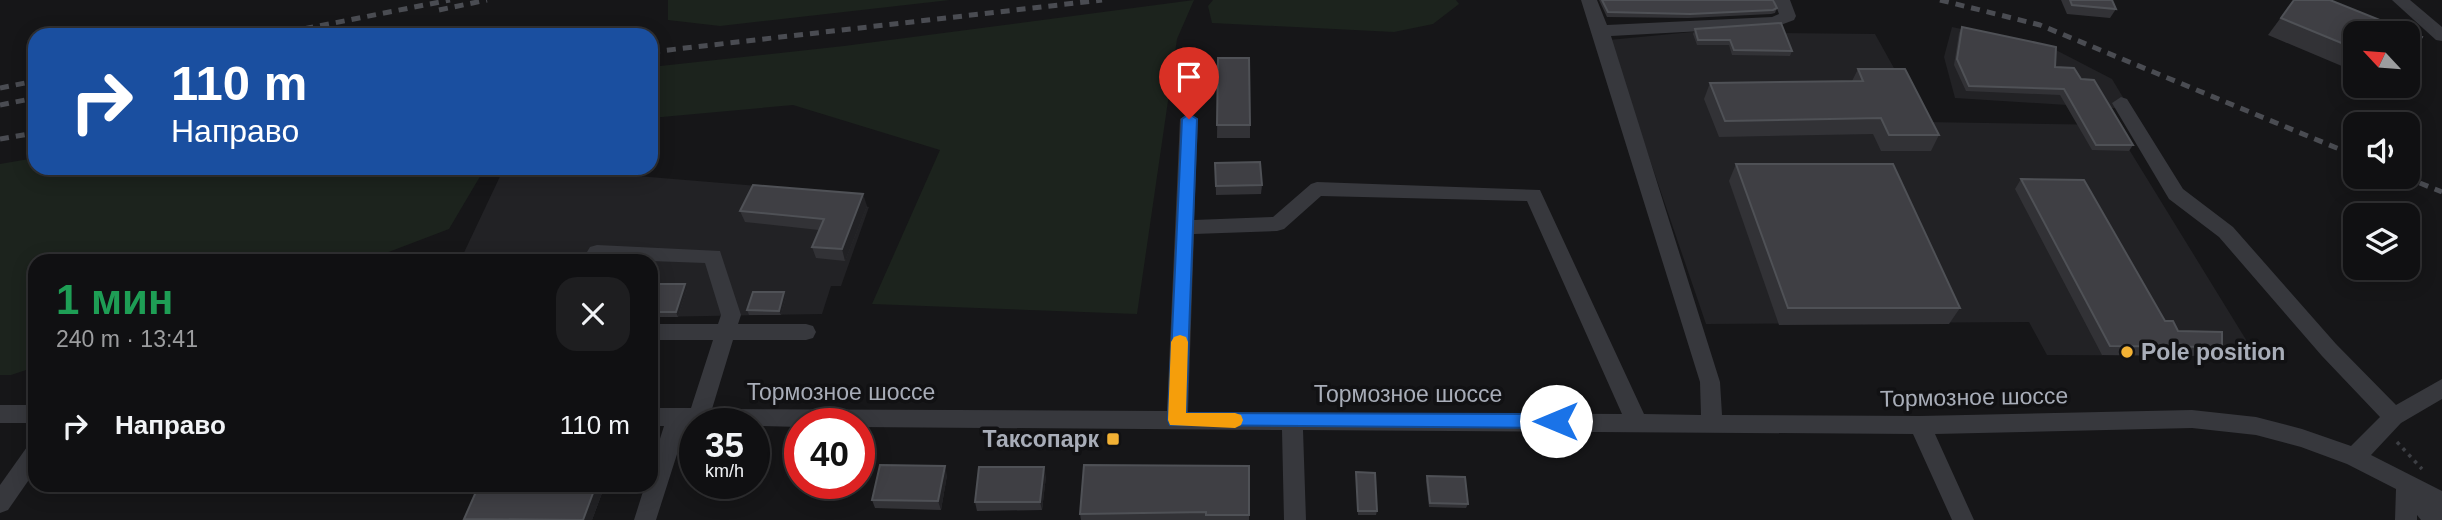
<!DOCTYPE html>
<html lang="ru">
<head>
<meta charset="utf-8">
<style>
	:root { --surface:#101012; --page:#1e1e20; --text:#f1f3f6; --muted:#9c9d9f; --line:#303032 }
	body { margin:0; font-family:Helvetica,sans-serif; background:var(--page); color:var(--text); height:100vh; display:flex; flex-direction:column; font-size:26px; white-space:nowrap }
	* { box-sizing:border-box; margin:0 }
	p { font-size:23px; color:var(--muted) }
	.icon { flex:none; width:38px; height:38px; fill:none; stroke:currentColor; stroke-width:2; stroke-linecap:round; stroke-linejoin:round }
	.map { position:relative; flex:1; overflow:hidden }
	.panel { position:absolute; left:28px; top:254px; width:630px; height:238px; display:flex; flex-direction:column; background:var(--surface); border-radius:21px; box-shadow:0 4px 18px #0003,0 0 0 2px var(--line) }
	.panel>* { flex:none }
	.banner { position:absolute; left:28px; top:28px; width:630px; height:147px; border-radius:21px; box-shadow:0 4px 18px #0003,0 0 0 2px var(--line); background:#1a4fa0; color:#fff; overflow:hidden }
	.needle { width:46px; rotate:296deg }
	.buttons { position:absolute; left:2343px; top:21px; display:grid; gap:14px }
	.buttons a { display:grid; place-items:center; width:77px; height:77px; border-radius:14px; background:var(--surface); box-shadow:0 4px 18px #0003,0 0 0 2px var(--line); font-size:35px }
	.speed { position:absolute; left:679px; top:408px; display:flex; gap:14px; font-size:35px; font-weight:700; text-align:center }
	.speed>* { display:grid; place-content:center; width:91px; height:91px; border-radius:50%; background:var(--surface); box-shadow:0 4px 18px #0003,0 0 0 2px var(--line); line-height:1 }
	.speed small { font-size:18px; font-weight:400 }
	.speed .limit { border:10px solid #d22; background:#fff; color:#111 }
	.pin { position:absolute; display:grid; place-items:center; width:60px; height:60px; color:#fff; margin:-72px -30px; border-radius:50% 50% 50% 0; rotate:-45deg; box-shadow:0 0 7px #0007 }
	.pin .icon { rotate:45deg }
	.me { position:absolute; width:77px; margin:-38px; rotate:270deg; stroke-linejoin:round; filter:drop-shadow(0 0 5px #0008) }
	.turn { display:flex; align-items:center; gap:24px; height:147px; padding:0 28px; font-size:32px }
	.turn .icon { width:91px; height:91px; stroke-width:2.5 }
	.turn b { display:block; font-size:49px; line-height:60px }
	.round { display:grid; place-items:center; flex:none; width:74px; height:74px; border-radius:21px; background:var(--page) }
	.headline { display:flex; align-items:center; justify-content:space-between; height:119px; padding:0 28px }
	h1 { font-size:42px; font-weight:800; line-height:52px; color:#1e9e55 }
	ul { padding:0; list-style:none }
	li { display:flex; align-items:center; gap:21px; height:105px; padding:0 28px }
	li div { flex:1 }
	li b { display:block; font-size:26px }
	li em { font-style:normal }
	.map>svg:first-child { display:block }
	.built { fill:#222225 }
	.green { fill:#1c231d }
	.lines { fill:none; stroke-linecap:round; stroke-linejoin:round }
	.path { stroke:#3d3f44; stroke-width:3.5; stroke-dasharray:3.5 5; stroke-linecap:butt }
	.minor { fill:#37383d; fill-rule:evenodd }
	.rail { stroke:#4a4c52; stroke-width:5; stroke-dasharray:9 7; stroke-linecap:butt }
	.wall { fill:#323236 }
	.shaded-wall { fill:#212124 }
	.building { fill:#3f3f44; stroke:#4f5156; stroke-width:2 }
	.route { fill:#1a73e8; stroke:#114b97; stroke-width:2 }
	.slow { fill:#f59e0b }
	.poi-dot { fill:#f2b134; stroke:#111113; stroke-width:2.5 }
	.labels { text-anchor:middle; stroke-width:7; stroke-linejoin:round; paint-order:stroke }
	.poi-label { font-size:23px; font-weight:bold; fill:#a8adb8; stroke:#111113; text-anchor:start }
	.street-label { font-size:23px; fill:#a8adb8; stroke:#111113 }
</style>
</head>
<body>
<div class="map">
<svg width="2442" height="520" viewBox="0 0 2442 520">
	<rect width="100%" height="100%" fill="#161618"/>
	<!-- built -->
	<g class="built">
		<path d="M1952 27 2052 48 2112 79 2130 109 1955 98 1944 57Z"/>
		<path d="M1692 32 1875 34 1924 122 2114 125 2256 356 2047 355 2029 322 1706 324 1609 40Z"/>
		<path d="M504 168H541L769 187 869 207 841 286H831L822 314 651 317V261H460Z"/>
	</g>
	<!-- green -->
	<g class="green">
		<path d="M668 0H950L720 26 668 20Z"/>
		<path d="M1194 0 1177 39 1137 314 872 304 940 150 793 105 651 118V67L844 46Z"/>
		<path d="M1213 0H1456L1459 4 1433 24 1394 32 1212 23 1208 6Z"/>
		<path d="M35 158V168H485L449 229 365 261H35V367L11 375H0V164Z"/>
	</g>
	<g class="lines">
		<!-- path -->
		<path class="path" d="M2397 442 2422 469"/>
		<!-- minor -->
		<g class="minor">
			<path d="M1581 0H1597L1607 25 1772 17 1779 14 1774 0H1790L1796 16 1794 20 1775 27 1611 36 1720 382 1722 415 1920 416 2192 410 2256 417 2302 429 2351 446 2380 417 2322 356 2219 237 2169 199 2112 103 2121 97 2127 99 2183 189 2233 227 2336 344 2396 405 2442 379V399L2401 423 2371 455 2442 491V520H2421L2417 515V520H2395L2396 489 2347 464 2301 447 2256 435 2192 428 1935 434 1974 520H1952L1913 434 1303 430 1306 520H1284L1282 430 859 427V424H800V427L695 424V426H686L656 520H634L645 485H651V467L664 426H651V408H691L713 340H651V324H718L721 315 705 263 597 259 590 257 587 252 590 247 597 245 720 251 741 315 738 324H806L813 326 816 332 813 338 806 340H733L712 409 1167 411 1180 119 1189 113 1198 119 1194 220 1273 217 1311 184 1317 182 1540 190 1644 414 1701 415 1700 382ZM1321 196 1527 201 1622 414 1188 412 1194 234 1277 231 1284 229Z"/>
			<path d="M2392 0H2410L2442 27V41L2436 40Z"/>
			<rect x="0" y="405" width="35" height="18"/>
			<path d="M35 445V471L8 510 0 513V485L27 447Z"/>
		</g>
		<!-- rail -->
		<g class="rail">
			<path d="M1940 0 2040 25 2356 156"/>
			<path d="M439 10 487 0"/>
			<path d="M273 35 450 0"/>
			<path d="M651 52 1102 0"/>
			<path d="M0 88 35 81"/>
			<path d="M0 105 35 98"/>
			<path d="M0 139 35 133"/>
			<path d="M2405 177 2442 192"/>
		</g>
	</g>
	<!-- wall -->
	<g class="wall">
		<path d="M1599 0H1773L1777 8 1775 13 1771 14 1688 18 1607 17Z"/>
		<path d="M2061 0H2112L2116 9 2110 18 2067 14Z"/>
		<path d="M2294 0 2356 33V72L2268 35Z"/>
		<path d="M1962 27 2055 67 2081 79 2133 145 2129 151 2092 150 2060 95 1966 91 1954 65 1959 33Z"/>
		<path d="M1695 29 1792 51 1790 56 1732 55 1729 45H1697L1693 34Z"/>
		<path d="M1218 58 1250 125V138H1217Z"/>
		<path d="M1858 69 1939 135 1931 151H1881L1873 134 1719 137 1704 99 1710 83 1852 81Z"/>
		<path d="M1215 163 1262 185 1261 194 1216 195Z"/>
		<path d="M1736 164 1960 308 1949 324 1779 325 1729 181Z"/>
		<path d="M2021 179 2165 321 2178 331 2222 347 2214 356 2102 355 2015 189Z"/>
		<path d="M867 206 845 261 816 258 812 247 819 230 745 222 740 211Z"/>
		<path d="M651 284 687 289 678 317H651Z"/>
		<path d="M784 292 786 297 781 315H749L747 310Z"/>
		<path d="M1249 466V520H1081L1080 514Z"/>
		<path d="M1356 472 1377 511 1376 515H1358Z"/>
		<path d="M947 475 941 510 875 508 872 500Z"/>
		<path d="M1046 476 1042 510 977 511 975 502Z"/>
		<path d="M1427 476 1468 504 1466 508 1429 507 1426 481Z"/>
		<path d="M479 485H524L522 488H558L559 485H605L592 520H465L464 519Z"/>
	</g>
	<!-- shaded-wall -->
	<g class="shaded-wall">
		<path d="M863 194 867 206 845 261 842 249Z"/>
		<path d="M685 284 687 289 678 317 676 312Z"/>
		<path d="M784 292 786 297 781 315 779 311Z"/>
		<path d="M945 466 947 475 941 510 938 501Z"/>
		<path d="M1044 467 1046 476 1042 510 1040 502Z"/>
		<path d="M514 485H524L519 497 512 488Z"/>
		<path d="M596 485H605L592 520H583Z"/>
	</g>
	<!-- building -->
	<g class="building">
		<path d="M1602 0H1773L1777 8 1773 10 1690 14 1608 12Z"/>
		<path d="M2070 0H2112L2116 9 2072 5Z"/>
		<path d="M2294 0H2330L2422 37 2408 59V33H2356V49L2281 18Z"/>
		<path d="M1781 23 1792 51 1734 50 1730 40H1698L1695 29Z"/>
		<path d="M1962 27 2056 47 2055 67 2074 68 2081 79 2094 80 2133 145H2096L2064 89 1969 86 1957 59Z"/>
		<path d="M1218 58H1249L1250 125H1217Z"/>
		<path d="M1858 69H1905L1939 135H1889L1881 118 1725 121 1710 83 1863 81Z"/>
		<path d="M1260 162 1262 185 1216 186 1215 163Z"/>
		<path d="M1736 164H1893L1960 308H1788Z"/>
		<path d="M2021 179 2084 180 2165 321H2173L2178 331 2222 332V347L2110 346Z"/>
		<path d="M753 185 863 194 842 249 812 247 824 219 740 211Z"/>
		<path d="M651 284H685L676 312H651Z"/>
		<path d="M753 292H784L779 311 747 310Z"/>
		<path d="M880 465 945 466 938 501 872 500Z"/>
		<path d="M1084 465 1249 466V515H1206V512L1080 514Z"/>
		<path d="M979 467H1044L1040 502H975Z"/>
		<path d="M1356 472 1375 473 1377 511H1358Z"/>
		<path d="M1427 476 1465 477 1468 504 1430 503Z"/>
		<path d="M479 485H514L512 488H558L559 485H596L583 520 464 519Z"/>
	</g>
	<!-- route -->
	<path class="route" d="M1189 114 1197 119 1186 413 1556 414 1562 416 1565 421 1562 426 1556 428 1170 425 1168 420 1182 119Z"/>
	<!-- slow -->
	<path class="slow" d="M1180 335 1186 337 1188 342 1186 413H1235L1241 415 1243 420 1241 425 1235 428 1170 425 1168 420 1171 342 1174 337Z"/>
	<!-- markers -->
	<g class="poi-dot">
		<circle cx="2127" cy="352" r="7"/>
		<rect x="1106" y="432" width="14" height="14" rx="3.5"/>
	</g>
	<g class="labels">
		<!-- poi labels -->
		<g class="poi-label">
			<text x="2141" y="360">Pole position</text>
			<text x="1099" y="447" text-anchor="end">Таксопарк</text>
		</g>
		<!-- street labels -->
		<g class="street-label">
			<text x="841" y="400">Тормозное шоссе</text>
			<text x="1408" y="402">Тормозное шоссе</text>
			<text transform="translate(1974 397) rotate(-1)" y="8">Тормозное шоссе</text>
		</g>
	</g>
</svg>
<div class="buttons">
<a><svg class="needle" viewBox="-14 -14 28 28"><path d="M0-13l5 13h-10z" fill="#e53935"/><path d="M0 13l5-13h-10z" fill="#9c9d9f"/></svg></a>
<a><svg class="icon" aria-label="sound" viewBox="0 0 24 24"><path d="M4 9h4l5-4v14l-5-4H4zM17 9q2 3 0 6"/></svg></a>
<a><svg class="icon" aria-label="layers" viewBox="0 0 24 24"><path d="M12 4l9 5-9 5-9-5zM3 14l9 5 9-5"/></svg></a>
</div>
<div class="speed"><div>35<small>km/h</small></div><div class="limit">40</div></div>
<div class="pin" style="left:1189px;top:119px;background:#d93025"><svg class="icon" aria-label="arrive" viewBox="0 0 24 24"><path d="M6 21V4h12l-3 4 3 4H6"/></svg></div>
<svg class="me" style="left:1556px;top:421px" viewBox="-20 -20 40 40"><circle r="19" fill="#fff"/><path d="M0-13L10 11 0 6-10 11z" fill="#1a73e8"/></svg>
<div class="banner">
<div class="turn"><svg class="icon" aria-label="right" viewBox="0 0 24 24"><path d="M7 20v-9h11M14 6l5 5-5 5"/></svg><div><b>110 m</b>Направо</div></div>
</div>
<section class="panel">
<div class="headline"><div><h1>1 мин</h1><p>240 m · 13:41</p></div><a class="round"><svg class="icon" aria-label="close" viewBox="0 0 24 24"><path d="M6 6l12 12M18 6L6 18"/></svg></a></div>
<ul>
<li><svg class="icon" aria-label="right" viewBox="0 0 24 24"><path d="M7 20v-9h11M14 6l5 5-5 5"/></svg><div><b>Направо</b></div><em>110 m</em></li>
</ul>
</section>
</div>
</body>
</html>
